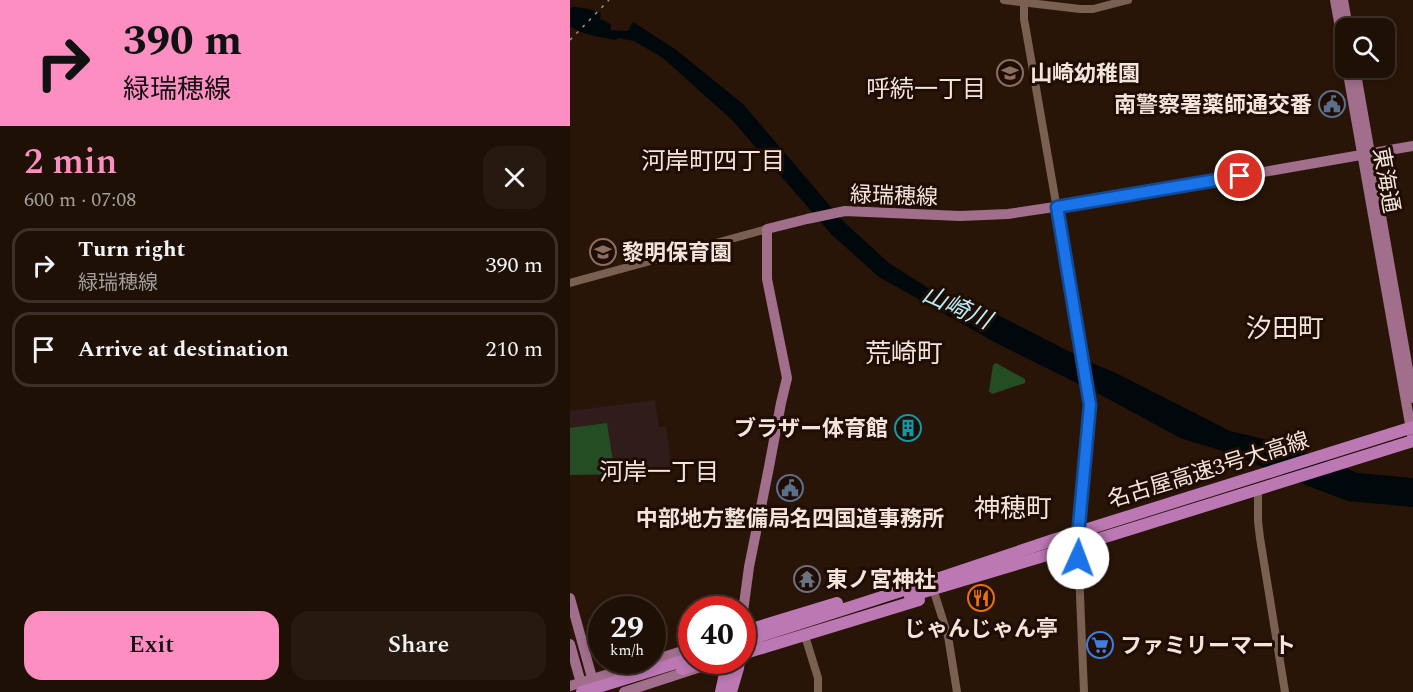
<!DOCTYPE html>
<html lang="en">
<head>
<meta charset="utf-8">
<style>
	:root { --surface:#1f1006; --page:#271910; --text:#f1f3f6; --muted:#a19d9b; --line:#3c3028; --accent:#fd8ec1 }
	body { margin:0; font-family:Spectral,"Noto Sans JP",serif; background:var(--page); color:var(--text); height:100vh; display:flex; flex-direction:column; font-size:22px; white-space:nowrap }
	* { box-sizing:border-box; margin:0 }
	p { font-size:20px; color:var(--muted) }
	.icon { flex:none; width:33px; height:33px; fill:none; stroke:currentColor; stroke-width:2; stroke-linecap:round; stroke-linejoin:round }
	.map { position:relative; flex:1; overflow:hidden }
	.sheet { display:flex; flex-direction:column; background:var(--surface); width:570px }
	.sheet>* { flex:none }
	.banner { background:#fd8ec1; color:#111; overflow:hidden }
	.buttons { position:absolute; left:765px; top:18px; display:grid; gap:12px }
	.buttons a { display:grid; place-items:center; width:60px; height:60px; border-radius:12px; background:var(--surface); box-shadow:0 3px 9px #0003,0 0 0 2px var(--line); font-size:30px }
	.speed { position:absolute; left:18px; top:596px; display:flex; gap:12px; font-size:30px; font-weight:700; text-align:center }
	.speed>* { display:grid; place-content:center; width:78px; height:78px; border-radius:50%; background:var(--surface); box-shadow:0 3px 9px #0003,0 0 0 2px var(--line); line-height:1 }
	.speed small { font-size:15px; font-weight:400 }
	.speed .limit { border:9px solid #d22; background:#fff; color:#111 }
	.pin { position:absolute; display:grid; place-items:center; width:51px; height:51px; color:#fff; margin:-26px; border:3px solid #fff; border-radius:50%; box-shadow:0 2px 6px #0007 }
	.me { position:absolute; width:66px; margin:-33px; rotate:2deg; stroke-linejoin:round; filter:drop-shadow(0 0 4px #0008) }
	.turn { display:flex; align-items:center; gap:21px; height:126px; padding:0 24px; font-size:27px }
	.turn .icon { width:78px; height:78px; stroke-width:2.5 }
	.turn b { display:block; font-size:42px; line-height:51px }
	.round { display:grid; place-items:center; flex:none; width:63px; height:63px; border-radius:18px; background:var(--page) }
	.head { display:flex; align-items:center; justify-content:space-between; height:102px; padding:0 24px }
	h1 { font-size:36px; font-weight:600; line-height:45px; color:var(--accent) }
	.action { display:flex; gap:12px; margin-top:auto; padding:12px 24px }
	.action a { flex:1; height:69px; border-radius:18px; background:var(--accent); color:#111; font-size:24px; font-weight:600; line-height:69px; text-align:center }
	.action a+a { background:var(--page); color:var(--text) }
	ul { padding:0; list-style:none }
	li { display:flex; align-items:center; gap:18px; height:75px; margin:0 12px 9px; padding:0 12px; border:3px solid var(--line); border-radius:18px }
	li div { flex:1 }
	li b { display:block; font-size:22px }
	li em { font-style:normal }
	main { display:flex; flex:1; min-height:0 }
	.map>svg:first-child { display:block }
	.education { fill:#2f1c1b }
	.green { fill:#254d23 }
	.water { fill:#00080b }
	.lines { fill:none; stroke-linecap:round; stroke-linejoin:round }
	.minor { stroke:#796051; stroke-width:8 }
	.major { stroke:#a16e8c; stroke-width:10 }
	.highway { stroke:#bc78b3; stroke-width:12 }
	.rail { stroke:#a19086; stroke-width:1.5; stroke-dasharray:3 6; stroke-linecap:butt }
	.route-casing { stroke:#114b97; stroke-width:15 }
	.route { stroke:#1a73e8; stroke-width:10 }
	.labels { text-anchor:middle; stroke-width:6; stroke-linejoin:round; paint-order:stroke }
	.poi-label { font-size:22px; font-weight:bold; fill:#f3e4dc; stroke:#1f0c02; text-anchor:start }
	.street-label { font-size:22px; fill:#f3e4dc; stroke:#1f0c02 }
	.neighbourhood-label { font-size:24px; fill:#f3e4dc; stroke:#1f0c02 }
	.water-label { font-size:24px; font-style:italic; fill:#b9edf9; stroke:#1f0c02 }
	.quarter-label { font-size:26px; fill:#f3e4dc; stroke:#1f0c02 }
</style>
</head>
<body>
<main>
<section class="sheet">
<div class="banner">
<div class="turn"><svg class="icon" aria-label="right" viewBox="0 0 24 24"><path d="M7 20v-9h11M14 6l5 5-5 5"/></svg><div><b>390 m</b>緑瑞穂線</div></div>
</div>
<div class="head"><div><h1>2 min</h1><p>600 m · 07:08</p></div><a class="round"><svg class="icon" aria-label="close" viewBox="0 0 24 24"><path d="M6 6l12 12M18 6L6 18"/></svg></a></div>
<ul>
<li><svg class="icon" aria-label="right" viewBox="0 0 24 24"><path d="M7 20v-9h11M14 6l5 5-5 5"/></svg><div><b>Turn right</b><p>緑瑞穂線</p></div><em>390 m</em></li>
<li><svg class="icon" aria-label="arrive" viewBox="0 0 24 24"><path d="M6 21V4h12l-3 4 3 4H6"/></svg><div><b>Arrive at destination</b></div><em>210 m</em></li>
</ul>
<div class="action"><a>Exit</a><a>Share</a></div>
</section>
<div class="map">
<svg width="843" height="692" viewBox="0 0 843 692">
	<rect width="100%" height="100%" fill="#291508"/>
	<!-- education -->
	<path class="education" d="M85 400 89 427H96L103 475H0V411Z"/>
	<!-- green -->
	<g class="green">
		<path d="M426 363 455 379V383L422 394 419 391 423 365Z"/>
		<path d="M37 423 45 474 0 475V428Z"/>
	</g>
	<!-- water -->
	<path class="water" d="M6 7 19 9 31 13 30 19 41 24V27L40 28 41 30 58 31 63 22 105 49 173 104 273 221 319 263 358 288 418 310 522 363 548 374 660 431 715 444 788 473 843 478V507L778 501 738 486 656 452 610 438 531 395 428 344 309 277 262 235 162 120 93 58 64 41 48 38 46 40C31 37 12 35 0 26V9L3 7Z"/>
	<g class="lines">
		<!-- minor -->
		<g class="minor">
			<path d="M434 0 510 9H523L558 0"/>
			<path d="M454 0V19L457 36 521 405 508 547 514 692"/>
			<path d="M0 283 197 229"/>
			<path d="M688 493V521L690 538 715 692"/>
			<path d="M365 595 378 636 387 692"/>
			<path d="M235 636 248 678V692"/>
		</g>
		<!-- major -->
		<g class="major">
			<path d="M765 0 776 60"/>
			<path d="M773 0 778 28"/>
			<path d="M777 68 843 441"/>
			<path d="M785 68 843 398"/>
			<path d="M0 598 24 685"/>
			<path d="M172 619 179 567 199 467 211 403 217 378 197 279V229L237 219 275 211 390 216 438 214 544 198 843 146"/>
			<path d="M0 644 13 690"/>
			<path d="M0 686 122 648"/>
			<path d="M54 692 152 660"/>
		</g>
		<!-- highway -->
		<g class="highway">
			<path d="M340 596 487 552 843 441"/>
			<path d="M172 632 267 603"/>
			<path d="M172 642 340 588 483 540 843 427"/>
			<path d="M172 654 349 600"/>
			<path d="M112 669 140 660"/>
			<path d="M12 692 122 658"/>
			<path d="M151 692 158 660"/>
			<path d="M161 692 168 668 169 660"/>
		</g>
		<!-- rail -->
		<path class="rail" d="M0 40 39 0"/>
	</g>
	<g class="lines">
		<defs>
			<path id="route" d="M508 558 509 525 520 405 487 207 670 176"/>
		</defs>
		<!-- route casing -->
		<use href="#route" class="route-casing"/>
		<!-- route -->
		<use href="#route" class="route"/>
	</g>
	<!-- icons -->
	<defs>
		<symbol id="school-ring" viewBox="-11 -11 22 22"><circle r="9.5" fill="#1f0c02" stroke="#8d6e63" stroke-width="1.5"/><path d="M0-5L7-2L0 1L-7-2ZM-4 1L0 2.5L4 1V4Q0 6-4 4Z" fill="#8d6e63"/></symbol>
		<symbol id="civic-ring" viewBox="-11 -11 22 22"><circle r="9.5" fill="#1f0c02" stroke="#5c6f8a" stroke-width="1.5"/><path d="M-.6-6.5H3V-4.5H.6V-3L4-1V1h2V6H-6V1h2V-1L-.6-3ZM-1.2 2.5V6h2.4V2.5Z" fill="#5c6f8a"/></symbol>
		<symbol id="building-ring" viewBox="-11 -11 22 22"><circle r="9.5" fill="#1f0c02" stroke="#0f9aa8" stroke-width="1.5"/><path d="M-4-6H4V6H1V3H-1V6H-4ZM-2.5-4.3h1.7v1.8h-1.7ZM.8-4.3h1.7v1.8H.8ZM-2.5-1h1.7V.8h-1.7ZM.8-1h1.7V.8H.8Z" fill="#0f9aa8"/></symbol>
		<symbol id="temple-ring" viewBox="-11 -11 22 22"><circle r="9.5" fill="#1f0c02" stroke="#6b7280" stroke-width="1.5"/><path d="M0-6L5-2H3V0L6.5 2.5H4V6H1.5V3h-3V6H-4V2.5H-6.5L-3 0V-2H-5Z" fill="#6b7280"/></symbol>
		<symbol id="restaurant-ring" viewBox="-11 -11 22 22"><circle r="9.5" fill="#1f0c02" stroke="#e8710a" stroke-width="1.5"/><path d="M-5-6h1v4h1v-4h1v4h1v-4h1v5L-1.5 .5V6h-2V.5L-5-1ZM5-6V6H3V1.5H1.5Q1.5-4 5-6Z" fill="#e8710a"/></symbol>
		<symbol id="supermarket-ring" viewBox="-11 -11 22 22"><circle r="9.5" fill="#1f0c02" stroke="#3f7fe0" stroke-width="1.5"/><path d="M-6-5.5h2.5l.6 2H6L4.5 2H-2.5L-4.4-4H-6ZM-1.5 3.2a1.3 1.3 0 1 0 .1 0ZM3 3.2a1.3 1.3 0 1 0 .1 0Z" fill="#3f7fe0"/></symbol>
	</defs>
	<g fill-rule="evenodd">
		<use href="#school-ring" x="425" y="58" width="30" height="30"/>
		<use href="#civic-ring" x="747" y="89" width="30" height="30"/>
		<use href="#school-ring" x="18" y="237" width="30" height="30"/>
		<use href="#building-ring" x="323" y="413" width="30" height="30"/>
		<use href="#civic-ring" x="205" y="473" width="30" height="30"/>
		<use href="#temple-ring" x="222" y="564" width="30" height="30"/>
		<use href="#restaurant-ring" x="396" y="583" width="30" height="30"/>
		<use href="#supermarket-ring" x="515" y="630" width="30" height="30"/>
	</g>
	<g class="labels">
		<!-- poi labels -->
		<g class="poi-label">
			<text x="460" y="81">山崎幼稚園</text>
			<text x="742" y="112" text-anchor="end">南警察署薬師通交番</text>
			<text x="52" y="260">黎明保育園</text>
			<text x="318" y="436" text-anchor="end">ブラザー体育館</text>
			<text x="220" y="526" text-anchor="middle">中部地方整備局名四国道事務所</text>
			<text x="256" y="587">東ノ宮神社</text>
			<text x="411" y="636" text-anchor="middle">じゃんじゃん亭</text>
			<text x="550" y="653">ファミリーマート</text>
		</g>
		<!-- street labels -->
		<g class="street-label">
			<text transform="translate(817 180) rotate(80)" y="8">東海通</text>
			<text transform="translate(324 195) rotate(2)" y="8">緑瑞穂線</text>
			<text transform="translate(638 469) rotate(-17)" y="8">名古屋高速3号大高線</text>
		</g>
		<!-- neighbourhood labels -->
		<g class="neighbourhood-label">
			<text x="356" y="97">呼続一丁目</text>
			<text x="143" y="169">河岸町四丁目</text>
			<text x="89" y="480">河岸一丁目</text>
		</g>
		<!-- water labels -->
		<g class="water-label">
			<text transform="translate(387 307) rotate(24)" y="8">山崎川</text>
		</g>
		<!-- quarter labels -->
		<g class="quarter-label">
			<text x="715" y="337">汐田町</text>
			<text x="334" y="362">荒崎町</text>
			<text x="443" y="517">神穂町</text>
		</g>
	</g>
</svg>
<div class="buttons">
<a><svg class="icon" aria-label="search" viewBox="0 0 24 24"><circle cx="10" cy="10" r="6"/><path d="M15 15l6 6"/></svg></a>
</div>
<div class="speed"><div>29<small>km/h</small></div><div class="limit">40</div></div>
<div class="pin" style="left:670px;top:176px;background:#d93025"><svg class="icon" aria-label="arrive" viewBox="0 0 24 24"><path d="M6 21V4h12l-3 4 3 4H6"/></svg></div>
<svg class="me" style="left:508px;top:558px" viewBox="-20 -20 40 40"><circle r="19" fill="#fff"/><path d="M0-13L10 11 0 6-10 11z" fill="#1a73e8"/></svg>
</div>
</main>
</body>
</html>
